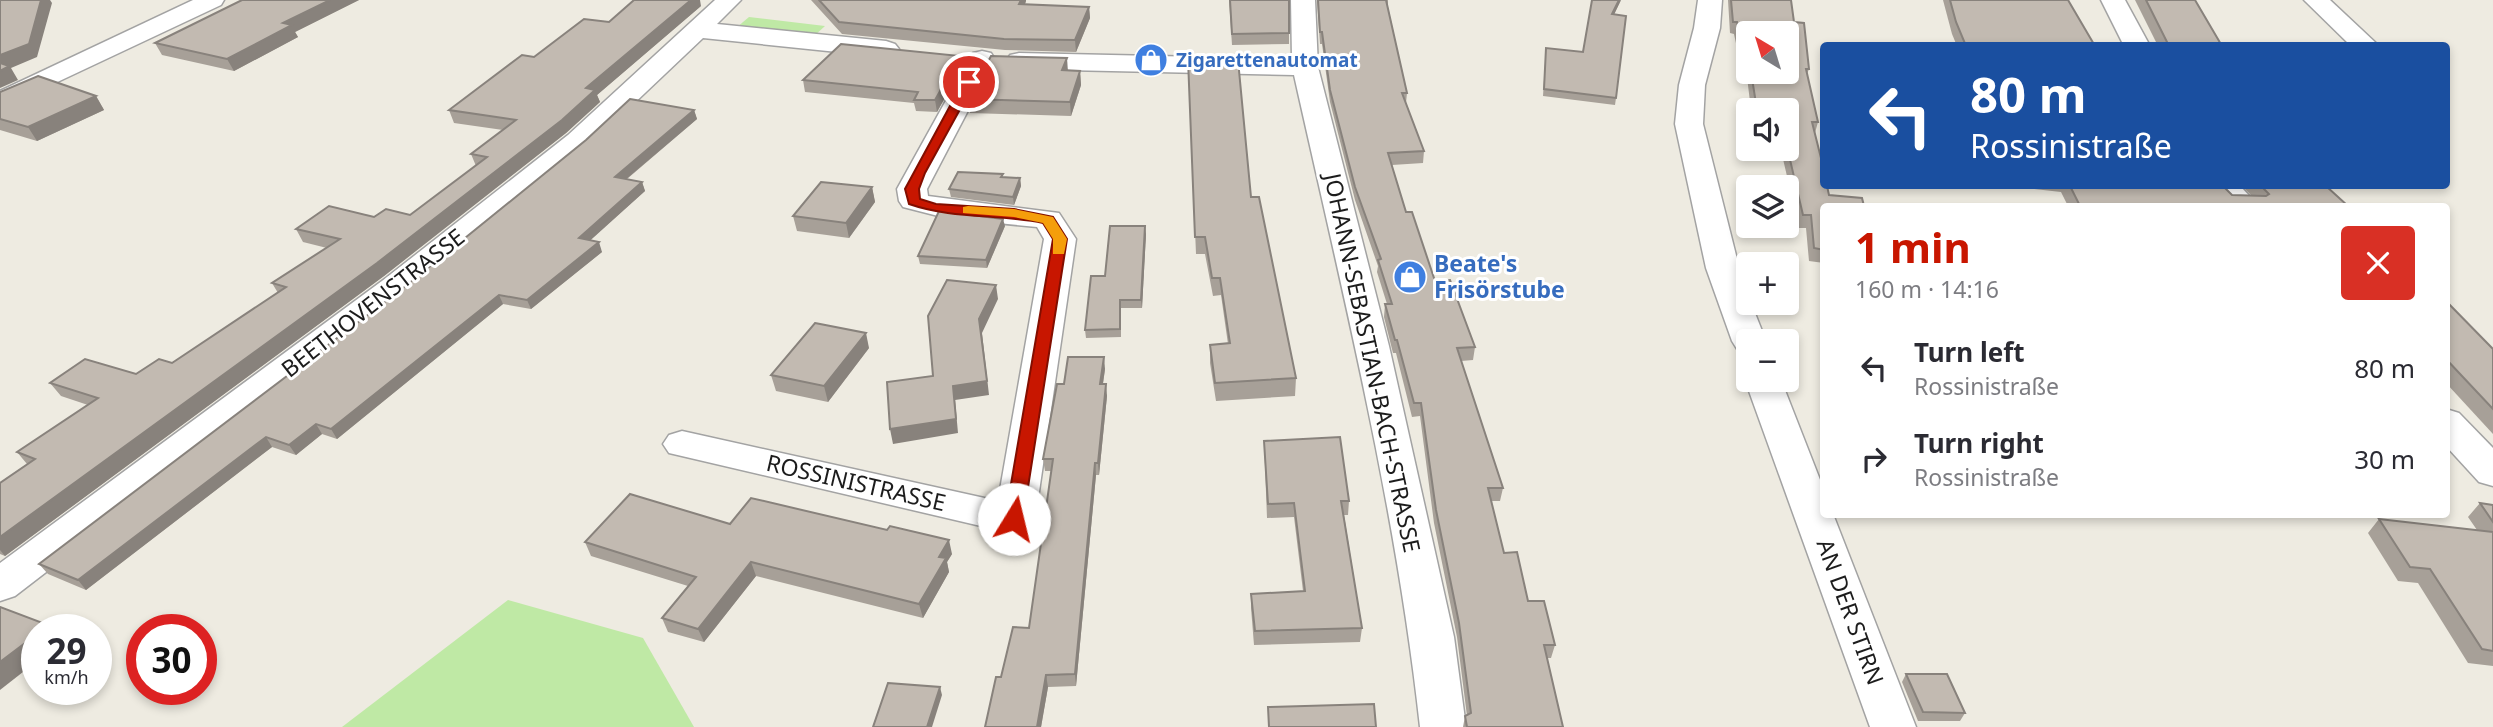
<!DOCTYPE html>
<html lang="en">
<head>
<meta charset="utf-8">
<style>
	:root { --surface:#fff; --page:#f2f2f3; --text:#2b2b33; --muted:#7c7c81; --accent:#c81600 }
	body { margin:0; font-family:"Noto Sans",sans-serif; background:var(--page); color:var(--text); height:100vh; display:flex; flex-direction:column; font-size:26px; white-space:nowrap }
	* { box-sizing:border-box; margin:0 }
	p { font-size:23px; color:var(--muted) }
	.icon { flex:none; width:38px; height:38px; fill:none; stroke:currentColor; stroke-width:2; stroke-linecap:round; stroke-linejoin:round }
	.map { position:relative; flex:1; overflow:hidden }
	.details { position:absolute; left:1820px; top:203px; width:630px; height:315px; display:flex; flex-direction:column; background:var(--surface); border-radius:7px; box-shadow:0 4px 10px #0003 }
	.details>* { flex:none }
	.guide { position:absolute; left:1820px; top:42px; width:630px; height:147px; border-radius:7px; box-shadow:0 4px 10px #0003; background:#1a4fa0; color:#fff; overflow:hidden }
	.needle { width:46px; rotate:322deg }
	.buttons { position:absolute; left:1736px; top:21px; display:grid; gap:14px }
	.buttons a { display:grid; place-items:center; width:63px; height:63px; border-radius:7px; background:var(--surface); box-shadow:0 4px 10px #0003; font-size:35px }
	.speed { position:absolute; left:21px; top:614px; display:flex; gap:14px; font-size:35px; font-weight:700; text-align:center }
	.speed>* { display:grid; place-content:center; width:91px; height:91px; border-radius:50%; background:var(--surface); box-shadow:0 4px 10px #0003; line-height:1 }
	.speed small { font-size:18px; font-weight:400 }
	.speed .limit { border:10px solid #d22; background:#fff; color:#111 }
	.pin { position:absolute; display:grid; place-items:center; width:60px; height:60px; color:#fff; margin:-30px; border:4px solid #fff; border-radius:50%; box-shadow:0 2px 7px #0007 }
	.me { position:absolute; width:77px; margin:-38px; rotate:9deg; stroke-linejoin:round; filter:drop-shadow(0 0 5px #0008) }
	.turn { display:flex; align-items:center; gap:24px; height:147px; padding:0 35px; font-size:32px }
	.turn .icon { width:91px; height:91px; stroke-width:2.5 }
	.turn b { display:block; font-size:49px; line-height:60px }
	.round { display:grid; place-items:center; flex:none; width:74px; height:74px; border-radius:7px; background:var(--page) }
	.head { display:flex; align-items:center; justify-content:space-between; height:119px; padding:0 35px }
	h1 { font-size:42px; font-weight:700; line-height:52px; color:var(--accent) }
	ul { padding:0; list-style:none }
	li { display:flex; align-items:center; gap:21px; height:91px; padding:0 35px }
	li div { flex:1 }
	li b { display:block; font-size:26px }
	li em { font-style:normal }
	.map>svg:first-child { display:block }
	.grass { fill:#bfe9a5 }
	.lines { fill:none; stroke-linecap:round; stroke-linejoin:round }
	.street-casing { stroke:#a3a3a3; stroke-width:3 }
	.street { fill:#fff; fill-rule:evenodd }
	.wall { fill:#a7a098; fill-rule:evenodd }
	.shaded-wall { fill:#88827c }
	.building { fill:#c2bab1; stroke:#88827c; stroke-width:2 }
	.route { fill:#c81600; stroke:#820e00; stroke-width:2 }
	.slow { fill:#f59e0b }
	.labels { text-anchor:middle; stroke-width:6; stroke-linejoin:round; paint-order:stroke }
	.far-shop-label { font-size:19px; font-weight:bold; fill:#366cbe; stroke:#fff; text-anchor:start }
	.shop-label { font-size:23px; font-weight:bold; fill:#366cbe; stroke:#fff; text-anchor:start }
	.street-label { font-size:23px; fill:#1c1c1c; stroke:#fff }
</style>
</head>
<body>
<div class="map">
<svg width="2493" height="727" viewBox="0 0 2493 727">
	<rect width="100%" height="100%" fill="#eeebe1"/>
	<!-- grass -->
	<g class="grass">
		<path d="M749 17 825 26 813 37 736 28Z"/>
		<path d="M508 600 643 638 694 727H342Z"/>
	</g>
	<g class="lines">
		<defs>
			<g id="street">
				<path d="M193 0H224L221 5 0 109V91Z"/>
				<path d="M715 0H741L717 24 886 41 895 44 899 49 895 54 886 57 703 38 588 147 410 292 15 596 0 601V563L386 278 568 135Z"/>
				<path d="M1291 0H1315L1318 67 1389 346 1454 637 1466 727H1420C1396 507 1342 290 1294 75L1019 69 1010 67 1006 61 1010 55 1019 53 1292 59Z"/>
				<path d="M1698 0H1722L1720 28 1705 85 1703 124 1748 303H1751L1766 341H1748V352L1737 349 1732 341 1706 268 1675 124 1679 85 1694 28Z"/>
				<path d="M2101 0H2125L2150 46H2124Z"/>
				<path d="M2304 0H2330L2377 44 2351 46Z"/>
				<path d="M982 51 991 53 995 59 927 189 928 196 1059 213 1076 239 1035 519 1029 529 1015 534 669 453 663 444 669 435 682 431 998 501 1044 239 1037 227 946 218 903 207 899 201 897 189 969 59 973 53Z"/>
				<path d="M2209 186H2240L2259 206H2227Z"/>
				<path d="M1748 375V380H1781L1824 490V514H1833L1916 727H1870L1745 380Z"/>
				<path d="M2446 409 2459 413 2493 448V486L2479 482 2446 446Z"/>
			</g>
		</defs>
		<!-- street casing -->
		<use href="#street" class="street-casing"/>
		<!-- street -->
		<use href="#street" class="street"/>
	</g>
	<!-- wall -->
	<g class="wall">
		<path d="M242 0H359L295 32 298 37 234 71 162 55 155 43Z"/>
		<path d="M811 0H1026L1025 4 1089 7 1090 18 1076 52 1005 50 842 34Z"/>
		<path d="M1229 0H1289V44L1232 45Z"/>
		<path d="M1317 0H1388V7L1407 93 1406 103 1424 151 1423 163 1392 165 1406 212 1435 281 1475 347 1473 360 1461 361 1503 488 1500 501H1491L1504 553 1528 601 1555 645 1551 658H1547L1563 727H1463L1465 716H1467L1457 637 1434 523 1420 416 1412 417 1396 353H1393L1384 317 1385 304H1387L1377 272 1378 266 1355 200 1330 102 1322 44H1320Z"/>
		<path d="M1621 0 1614 14 1616 98 1615 105 1543 96 1546 48 1583 52Z"/>
		<path d="M1728 0H1791L1794 22 1809 69 1807 74 1818 122 1815 133 1824 206V263L1809 261 1806 228H1799L1783 159 1758 157 1757 149H1787V110H1751L1747 77 1743 76 1734 34 1730 33ZM1748 33 1787 72H1748Z"/>
		<path d="M1943 0H2068L2095 46H1957L1952 34Z"/>
		<path d="M2135 0H2195L2222 46H2158Z"/>
		<path d="M701 6 597 95 600 102 566 133 384 276 5 556 0 554V483L27 464 17 452 88 405 61 396 50 383 136 374 172 363 278 293 272 283 327 248 303 242 296 229 374 217 410 215 476 166 471 154 503 130 454 123 449 110 534 57 609 22Z"/>
		<path d="M960 56 962 67 937 112 916 111 914 103 805 92 803 80Z"/>
		<path d="M1188 59 1251 197 1296 378 1295 396 1216 401 1210 363V345L1228 344 1221 295 1213 296 1205 254H1196Z"/>
		<path d="M1068 70 1080 71 1081 85 1071 116 970 113 968 99Z"/>
		<path d="M0 92 96 96 104 110 37 141 0 130Z"/>
		<path d="M694 110 697 119 627 179 642 182 645 191 590 240 602 252 531 309 503 304 337 439 322 434 296 455 272 447 86 590 48 574 39 564Z"/>
		<path d="M1003 177 1020 178 1021 186 1014 205 951 197 949 189Z"/>
		<path d="M2024 186H2223L2232 195 2252 196 2242 186H2326L2348 206H2068L2061 192 2025 188Z"/>
		<path d="M872 187 875 202 849 238 797 231 793 216Z"/>
		<path d="M1005 226 987 268 920 264 918 256Z"/>
		<path d="M1146 234 1142 308H1121V337L1086 338 1085 330 1105 276Z"/>
		<path d="M2446 301 2493 349V434L2446 383Z"/>
		<path d="M869 348 828 402 776 391 771 375Z"/>
		<path d="M1105 369 1103 384 1107 396 1099 475H1096L1076 686 1048 687 1041 727H985L1001 677 1029 628 1052 471H1045L1043 459Z"/>
		<path d="M1264 441 1349 501 1348 515H1344L1362 628 1360 642 1254 645 1251 608V594L1303 591 1294 517 1267 518Z"/>
		<path d="M2480 503 2493 505V666L2468 663 2418 583 2398 581 2368 533 2379 519 2477 530 2468 517Z"/>
		<path d="M730 524 952 554 947 562 949 572 923 618 756 576 704 642 668 632 662 618 688 586 591 556 585 542Z"/>
		<path d="M1906 674 1965 713 1960 721H1918L1902 682Z"/>
	</g>
	<!-- shaded-wall -->
	<g class="shaded-wall">
		<path d="M41 0H50L52 3 37 57 11 68 18 80 0 88V55Z"/>
		<path d="M330 0H359L295 32 298 37 234 71 227 59 283 23Z"/>
		<path d="M691 0H700L701 6 597 95 600 102 566 133 384 276 5 556 0 550V537L586 88Z"/>
		<path d="M1021 0H1026V1L1021 15 1019 4Z"/>
		<path d="M1619 0H1621L1611 21 1612 14Z"/>
		<path d="M1089 7 1090 18 1076 52 1075 40Z"/>
		<path d="M960 56 962 67 937 112 935 100Z"/>
		<path d="M1067 58 1068 72 1062 70Z"/>
		<path d="M1080 71 1081 85 1071 116 1070 102Z"/>
		<path d="M96 96 104 110 37 141 28 127Z"/>
		<path d="M694 110 697 119 618 186 615 177Z"/>
		<path d="M1020 178 1021 186 1014 205 1013 197Z"/>
		<path d="M642 182 645 191 583 247 579 238Z"/>
		<path d="M872 187 875 202 849 238 846 223Z"/>
		<path d="M1003 219 1005 226 987 268 986 260Z"/>
		<path d="M1145 226 1146 234 1142 308 1141 300Z"/>
		<path d="M599 242 602 252 531 309 527 300Z"/>
		<path d="M996 285 998 299 982 333 989 395 955 400 958 433 893 444 890 429 953 386 979 319Z"/>
		<path d="M499 295 503 304 337 439 331 429Z"/>
		<path d="M866 333 869 348 828 402 824 386Z"/>
		<path d="M1104 357 1105 369 1101 396 1100 384Z"/>
		<path d="M1106 384 1107 396 1099 475 1098 463Z"/>
		<path d="M316 424 322 434 296 455 289 445Z"/>
		<path d="M266 437 272 447 86 590 78 580Z"/>
		<path d="M1095 463 1096 475 1076 686 1075 674Z"/>
		<path d="M949 540 952 554 947 562 949 572 923 618 919 604 939 557Z"/>
		<path d="M751 562 756 576 704 642 698 629Z"/>
		<path d="M48 625 52 630H42Z"/>
		<path d="M37 634V661L0 690V662Z"/>
		<path d="M1046 675 1048 687 1041 727H1037Z"/>
		<path d="M940 687 942 695 932 727H927Z"/>
	</g>
	<!-- building -->
	<g class="building">
		<path d="M0 0H41L29 44 0 55Z"/>
		<path d="M242 0H330L283 23 292 25 227 59 155 43Z"/>
		<path d="M634 0H691L586 88 595 90 562 120 377 263 0 537V483L35 459 17 452 98 398 50 383 85 359 136 374 159 359 172 363 286 287 272 283 340 239 296 229 329 206 374 217 386 209 410 215 487 157 471 154 516 120 449 110 522 55 534 57 584 19 609 22Z"/>
		<path d="M819 0H1021L1019 4 1089 7 1075 40 1004 39 839 22Z"/>
		<path d="M1230 0H1289V33L1232 34Z"/>
		<path d="M1318 0H1386L1407 93H1402L1424 151 1388 153 1406 212H1412L1435 281 1450 280 1475 347 1457 348 1503 488H1488L1504 553 1517 552 1528 601H1544L1555 645H1544L1563 727H1467L1465 716 1471 713 1459 623 1436 510 1421 403H1414L1397 340H1395L1385 304H1392L1378 260 1381 259 1355 187 1330 90 1322 32H1320Z"/>
		<path d="M1592 0H1619L1612 14 1626 16 1616 98 1544 89 1546 48 1583 52Z"/>
		<path d="M1731 0H1791L1794 22 1804 23 1809 69H1806L1818 122H1812L1824 170V186H1827L1829 195 1862 198 1864 206H1824V250L1814 248 1811 215H1803L1787 147V110H1757L1751 72H1787V33H1748V64H1746L1737 22H1733Z"/>
		<path d="M1950 0H2068L2095 46H1966L1956 22Z"/>
		<path d="M2146 0H2195L2222 46H2169Z"/>
		<path d="M841 44 960 56 935 100H914L918 92 803 80Z"/>
		<path d="M991 56 1067 58 1062 70 1080 71 1070 102 968 99Z"/>
		<path d="M1188 59 1238 60 1251 197H1259L1296 378 1215 383 1210 345 1230 343 1220 278H1212L1205 237H1195Z"/>
		<path d="M0 63 9 66 0 71Z"/>
		<path d="M38 76 96 96 28 127 0 119V92Z"/>
		<path d="M630 99 694 110 615 177 642 182 579 238 599 242 527 300 499 295 331 429 316 424 289 445 266 437 78 580 39 564 407 285 586 140Z"/>
		<path d="M958 172 1003 174 1001 177 1020 178 1013 197 949 189Z"/>
		<path d="M821 182 872 187 846 223 793 216Z"/>
		<path d="M2070 186H2223L2232 195 2266 196 2269 194 2261 186H2326L2348 206H2080Z"/>
		<path d="M939 211 1003 219 986 260 918 256Z"/>
		<path d="M1110 226H1145L1141 300H1120V329L1085 330 1091 276H1105Z"/>
		<path d="M947 280 996 285 979 319 987 381 953 386 956 419 890 429 887 382 933 376 928 316Z"/>
		<path d="M2446 301 2493 349V409L2446 359Z"/>
		<path d="M815 323 866 333 824 386 771 375Z"/>
		<path d="M1068 357H1104L1100 384H1106L1098 463H1095L1075 674 1046 675 1037 727H985L996 677H1001L1013 627 1029 628 1053 459H1043L1057 384H1064Z"/>
		<path d="M1340 437 1349 501H1341L1362 628 1255 631 1251 594 1305 591 1294 503 1268 504 1264 441Z"/>
		<path d="M630 494 730 524 751 498 887 530 890 526 949 540 939 557 946 558 919 604 751 562 698 629 662 618 696 577 585 542Z"/>
		<path d="M2480 503 2493 505V522Z"/>
		<path d="M2379 519 2493 532V651L2482 649 2430 569 2410 567Z"/>
		<path d="M0 607 48 625 42 630H37V634L0 662Z"/>
		<path d="M1906 674H1947L1965 713 1923 712Z"/>
		<path d="M888 683 940 687 927 727H873Z"/>
		<path d="M1374 704 1376 727H1269L1268 707Z"/>
	</g>
	<!-- route -->
	<path class="route" d="M969 78 975 82 925 173 919 189 920 199 936 204 1014 209 1053 217 1067 239 1023 519 1021 524H1008L1005 519 1053 239 1043 223C999 214 952 219 909 204L905 189 963 82Z"/>
	<!-- slow -->
	<path class="slow" d="M968 206 1014 209 1053 217 1067 239 1064 254H1053V239L1043 223 1014 217 963 213V207Z"/>
	<!-- icons -->
	<defs>
		<symbol id="shop-disc" viewBox="-11 -11 22 22"><circle r="9.5" fill="#3f7fe0" stroke="#fff"/><path d="M-5-2.5h2.3a2.7 3.5 0 0 1 5.4 0H5L5.5 6h-11ZM-1.5-2.5h3a1.5 2.3 0 0 0-3 0Z" fill="#fff"/></symbol>
	</defs>
	<g fill-rule="evenodd">
		<use href="#shop-disc" x="1132" y="41" width="38" height="38"/>
		<use href="#shop-disc" x="1391" y="258" width="38" height="38"/>
	</g>
	<g class="labels">
		<!-- far-shop labels -->
		<g class="far-shop-label">
			<text x="1176" y="67">Zigarettenautomat</text>
		</g>
		<!-- shop labels -->
		<g class="shop-label">
			<text x="1434" y="272">Beate's<tspan x="1434" dy="26">Frisörstube</tspan></text>
		</g>
		<!-- street labels -->
		<g class="street-label">
			<text transform="translate(373 303) rotate(-38)" y="8">BEETHOVENSTRASSE</text>
			<text transform="translate(1372 363) rotate(78)" y="8">JOHANN-SEBASTIAN-BACH-STRASSE</text>
			<text transform="translate(856 483) rotate(13)" y="8">ROSSINISTRASSE</text>
			<text transform="translate(1850 612) rotate(70)" y="8">AN DER STIRN</text>
		</g>
	</g>
</svg>
<div class="buttons">
<a><svg class="needle" viewBox="-14 -14 28 28"><path d="M0-13l5 13h-10z" fill="#e53935"/><path d="M0 13l5-13h-10z" fill="#7c7c81"/></svg></a>
<a><svg class="icon" aria-label="sound" viewBox="0 0 24 24"><path d="M4 9h4l5-4v14l-5-4H4zM17 9q2 3 0 6"/></svg></a>
<a><svg class="icon" aria-label="layers" viewBox="0 0 24 24"><path d="M12 4l9 5-9 5-9-5zM3 14l9 5 9-5"/></svg></a>
<a>+</a>
<a>−</a>
</div>
<div class="speed"><div>29<small>km/h</small></div><div class="limit">30</div></div>
<div class="pin" style="left:969px;top:82px;background:#d93025"><svg class="icon" aria-label="arrive" viewBox="0 0 24 24"><path d="M6 21V4h12l-3 4 3 4H6"/></svg></div>
<svg class="me" style="left:1014px;top:519px" viewBox="-20 -20 40 40"><circle r="19" fill="#fff"/><path d="M0-13L10 11 0 6-10 11z" fill="#c81600"/></svg>
<div class="guide">
<div class="turn"><svg class="icon" aria-label="left" viewBox="0 0 24 24"><path d="M17 20v-9H6M10 6l-5 5 5 5"/></svg><div><b>80 m</b>Rossinistraße</div></div>
</div>
<section class="details">
<div class="head"><div><h1>1 min</h1><p>160 m · 14:16</p></div><a class="round" style="background:#d93025;color:#fff"><svg class="icon" aria-label="close" viewBox="0 0 24 24"><path d="M6 6l12 12M18 6L6 18"/></svg></a></div>
<ul>
<li><svg class="icon" aria-label="left" viewBox="0 0 24 24"><path d="M17 20v-9H6M10 6l-5 5 5 5"/></svg><div><b>Turn left</b><p>Rossinistraße</p></div><em>80 m</em></li>
<li><svg class="icon" aria-label="right" viewBox="0 0 24 24"><path d="M7 20v-9h11M14 6l5 5-5 5"/></svg><div><b>Turn right</b><p>Rossinistraße</p></div><em>30 m</em></li>
</ul>
</section>
</div>
</body>
</html>
